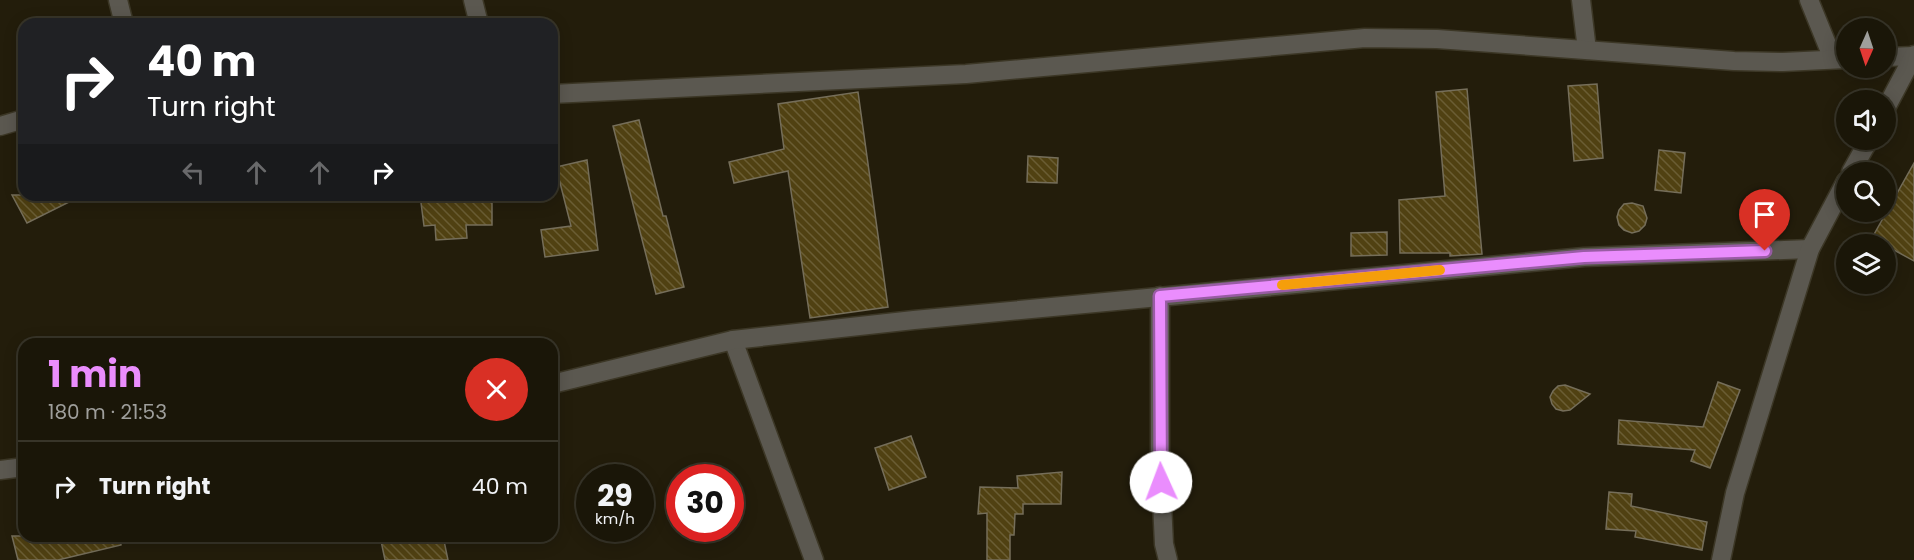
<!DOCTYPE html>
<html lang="en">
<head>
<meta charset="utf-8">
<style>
	:root { --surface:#1a1608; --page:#272316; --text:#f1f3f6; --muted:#9f9f9c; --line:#383529; --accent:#ea8dfd }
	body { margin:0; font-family:Poppins,sans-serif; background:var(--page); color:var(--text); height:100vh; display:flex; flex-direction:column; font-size:22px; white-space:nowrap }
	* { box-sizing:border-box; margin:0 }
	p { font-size:20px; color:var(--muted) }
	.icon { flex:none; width:33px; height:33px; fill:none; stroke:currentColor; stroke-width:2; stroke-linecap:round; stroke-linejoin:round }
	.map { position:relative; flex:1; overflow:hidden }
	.panel { position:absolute; left:18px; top:338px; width:540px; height:204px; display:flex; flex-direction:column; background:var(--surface); border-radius:18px; box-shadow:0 3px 15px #0003,0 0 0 2px var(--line) }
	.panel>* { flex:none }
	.banner { position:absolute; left:18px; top:18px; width:540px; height:183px; border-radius:18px; box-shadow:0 3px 15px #0003,0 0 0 2px var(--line); background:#202124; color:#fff; overflow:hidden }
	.needle { width:39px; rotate:183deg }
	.buttons { position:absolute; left:1836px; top:18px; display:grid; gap:12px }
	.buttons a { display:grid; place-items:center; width:60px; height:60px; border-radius:50%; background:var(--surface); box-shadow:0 3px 15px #0003,0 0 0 2px var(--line); font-size:30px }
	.speed { position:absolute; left:576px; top:464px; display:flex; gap:12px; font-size:30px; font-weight:700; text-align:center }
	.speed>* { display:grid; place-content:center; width:78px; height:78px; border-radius:50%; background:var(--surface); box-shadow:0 3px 15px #0003,0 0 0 2px var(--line); line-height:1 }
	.speed small { font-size:15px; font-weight:400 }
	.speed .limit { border:9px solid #d22; background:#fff; color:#111 }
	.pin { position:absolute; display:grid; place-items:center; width:51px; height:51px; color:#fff; margin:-62px -26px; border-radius:50% 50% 50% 0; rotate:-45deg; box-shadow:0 0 6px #0007 }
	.pin .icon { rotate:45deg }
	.me { position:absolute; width:66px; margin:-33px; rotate:358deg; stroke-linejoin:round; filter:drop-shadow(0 0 4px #0008) }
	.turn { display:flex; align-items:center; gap:21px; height:126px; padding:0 30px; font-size:27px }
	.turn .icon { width:78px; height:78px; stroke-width:2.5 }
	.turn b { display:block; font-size:42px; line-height:51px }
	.lanes { display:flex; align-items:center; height:57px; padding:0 30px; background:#0003; justify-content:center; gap:30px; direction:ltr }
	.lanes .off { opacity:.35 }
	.round { display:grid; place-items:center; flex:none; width:63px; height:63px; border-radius:32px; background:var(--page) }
	.headline { display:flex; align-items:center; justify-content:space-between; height:102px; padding:0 30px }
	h1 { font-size:36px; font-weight:700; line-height:45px; color:var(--accent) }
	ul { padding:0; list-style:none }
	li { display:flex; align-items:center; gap:18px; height:90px; padding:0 30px; border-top:2px solid var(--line) }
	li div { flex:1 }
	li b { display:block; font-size:22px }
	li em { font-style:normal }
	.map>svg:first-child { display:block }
	.building { fill:url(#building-back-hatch); stroke:#756e5a; stroke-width:1.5 }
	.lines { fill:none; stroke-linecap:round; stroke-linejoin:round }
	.minor-casing { stroke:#3c3726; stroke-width:21 }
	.minor { stroke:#5b5850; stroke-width:18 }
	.route-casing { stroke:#985ca4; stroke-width:15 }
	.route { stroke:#ea8dfd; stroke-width:10 }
	.slow { stroke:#f59e0b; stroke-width:10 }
</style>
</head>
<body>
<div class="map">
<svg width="1914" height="560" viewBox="0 0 1914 560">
	<defs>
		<pattern id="building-back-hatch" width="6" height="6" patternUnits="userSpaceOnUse" patternTransform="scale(1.5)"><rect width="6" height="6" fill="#504112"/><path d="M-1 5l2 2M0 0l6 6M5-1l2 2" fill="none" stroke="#6a5d34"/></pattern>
	</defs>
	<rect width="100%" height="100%" fill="#231d0b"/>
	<!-- building -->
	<g class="building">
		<path d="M1597 84 1603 158 1574 161 1568 86Z"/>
		<path d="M1467 89 1482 254 1450 256V253H1400L1399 200 1445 196 1436 92Z"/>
		<path d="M858 92 888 307 810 318 788 171 734 183 729 162 784 149 778 104Z"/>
		<path d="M639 120 663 216H666L684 287 656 294 613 126Z"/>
		<path d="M1659 150 1685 153 1681 193 1655 190Z"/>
		<path d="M1028 156 1058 158 1057 183 1027 182Z"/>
		<path d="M587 160 598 250 545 257 541 230 571 226 556 167Z"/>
		<path d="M1914 163V261L1872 238Z"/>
		<path d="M12 195H83L27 223Z"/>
		<path d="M420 195 492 196V225H466L467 238 436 240 435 225 424 226Z"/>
		<path d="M1632 203 1643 206 1647 218 1645 225 1639 231 1632 233 1624 230 1619 225 1617 217 1619 210 1624 204Z"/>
		<path d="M1387 232V255L1351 256V233Z"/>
		<path d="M1718 382 1740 390 1710 468 1691 461 1695 450 1618 444 1619 420 1703 427Z"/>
		<path d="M1565 385 1590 394 1570 410 1563 411 1556 409 1552 404 1550 397 1553 391 1558 386Z"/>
		<path d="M911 436 926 477 889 490 875 448Z"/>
		<path d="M1062 472 1061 504H1023V514H1015L1014 535H1010V560H987V513L978 514 980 487 1018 488 1017 476Z"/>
		<path d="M1609 492 1632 494 1631 506 1707 522 1702 550 1635 537 1636 531 1606 529Z"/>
		<path d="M12 536H120L121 545 58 560H18Z"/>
		<path d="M380 536H443L448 560H385Z"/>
	</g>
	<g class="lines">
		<defs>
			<g id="minor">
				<path d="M118 0 124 24"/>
				<path d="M473 0 479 24"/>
				<path d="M1581 0 1587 50"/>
				<path d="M1809 0 1833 59"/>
				<path d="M1886 57 1914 56"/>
				<path d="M552 94 966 74 1365 38 1437 39 1734 61 1783 62 1846 59"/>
				<path d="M1886 108 1914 55"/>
				<path d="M0 126 24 119"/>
				<path d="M1851 172 1869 140"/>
				<path d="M1160 296V461L1164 544 1168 560"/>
				<path d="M733 340 814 560"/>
				<path d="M552 384 733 340 914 320 1584 257 1810 249"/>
				<path d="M0 470 24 467"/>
				<path d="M1721 560 1735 493 1810 249 1846 181"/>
			</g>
		</defs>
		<!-- minor casing -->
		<use href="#minor" class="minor-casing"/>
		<!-- minor -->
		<use href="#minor" class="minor"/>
	</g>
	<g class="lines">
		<defs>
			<path id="route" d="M1161 482 1160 296 1584 257 1765 251"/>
		</defs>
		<!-- route casing -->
		<use href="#route" class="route-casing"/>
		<!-- route -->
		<use href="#route" class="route"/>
		<!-- slow -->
		<path class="slow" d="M1282 285 1440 270"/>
	</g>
</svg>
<div class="buttons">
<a><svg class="needle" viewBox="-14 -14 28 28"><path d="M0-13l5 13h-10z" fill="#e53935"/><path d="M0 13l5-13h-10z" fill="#9f9f9c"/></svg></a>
<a><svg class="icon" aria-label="sound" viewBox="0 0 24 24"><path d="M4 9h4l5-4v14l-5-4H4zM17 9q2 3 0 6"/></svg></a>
<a><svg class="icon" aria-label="search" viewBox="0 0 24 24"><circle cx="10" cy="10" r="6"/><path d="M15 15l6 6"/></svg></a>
<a><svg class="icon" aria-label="layers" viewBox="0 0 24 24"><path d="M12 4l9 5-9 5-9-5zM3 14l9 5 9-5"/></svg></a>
</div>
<div class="speed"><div>29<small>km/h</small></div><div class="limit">30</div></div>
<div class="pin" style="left:1765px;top:251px;background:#d93025"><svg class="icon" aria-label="arrive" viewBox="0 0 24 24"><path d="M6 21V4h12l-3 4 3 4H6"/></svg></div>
<svg class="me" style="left:1161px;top:482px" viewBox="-20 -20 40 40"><circle r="19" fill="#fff"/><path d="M0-13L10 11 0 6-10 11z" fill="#ea8dfd"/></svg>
<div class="banner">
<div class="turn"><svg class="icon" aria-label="right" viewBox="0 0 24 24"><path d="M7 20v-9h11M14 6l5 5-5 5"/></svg><div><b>40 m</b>Turn right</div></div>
<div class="lanes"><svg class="icon off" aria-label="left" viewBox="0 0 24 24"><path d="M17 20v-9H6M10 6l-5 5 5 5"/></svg><svg class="icon off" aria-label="ahead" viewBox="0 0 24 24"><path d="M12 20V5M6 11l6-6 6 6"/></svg><svg class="icon off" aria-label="ahead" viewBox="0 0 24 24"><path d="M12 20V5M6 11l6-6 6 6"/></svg><svg class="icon" aria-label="right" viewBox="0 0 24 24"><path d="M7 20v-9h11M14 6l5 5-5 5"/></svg></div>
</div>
<section class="panel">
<div class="headline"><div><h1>1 min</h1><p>180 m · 21:53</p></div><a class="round" style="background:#d93025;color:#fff"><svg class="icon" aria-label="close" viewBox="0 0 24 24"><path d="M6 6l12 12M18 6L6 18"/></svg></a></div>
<ul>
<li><svg class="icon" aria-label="right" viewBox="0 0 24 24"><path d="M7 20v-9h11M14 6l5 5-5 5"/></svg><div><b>Turn right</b></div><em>40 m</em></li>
</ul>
</section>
</div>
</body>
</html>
